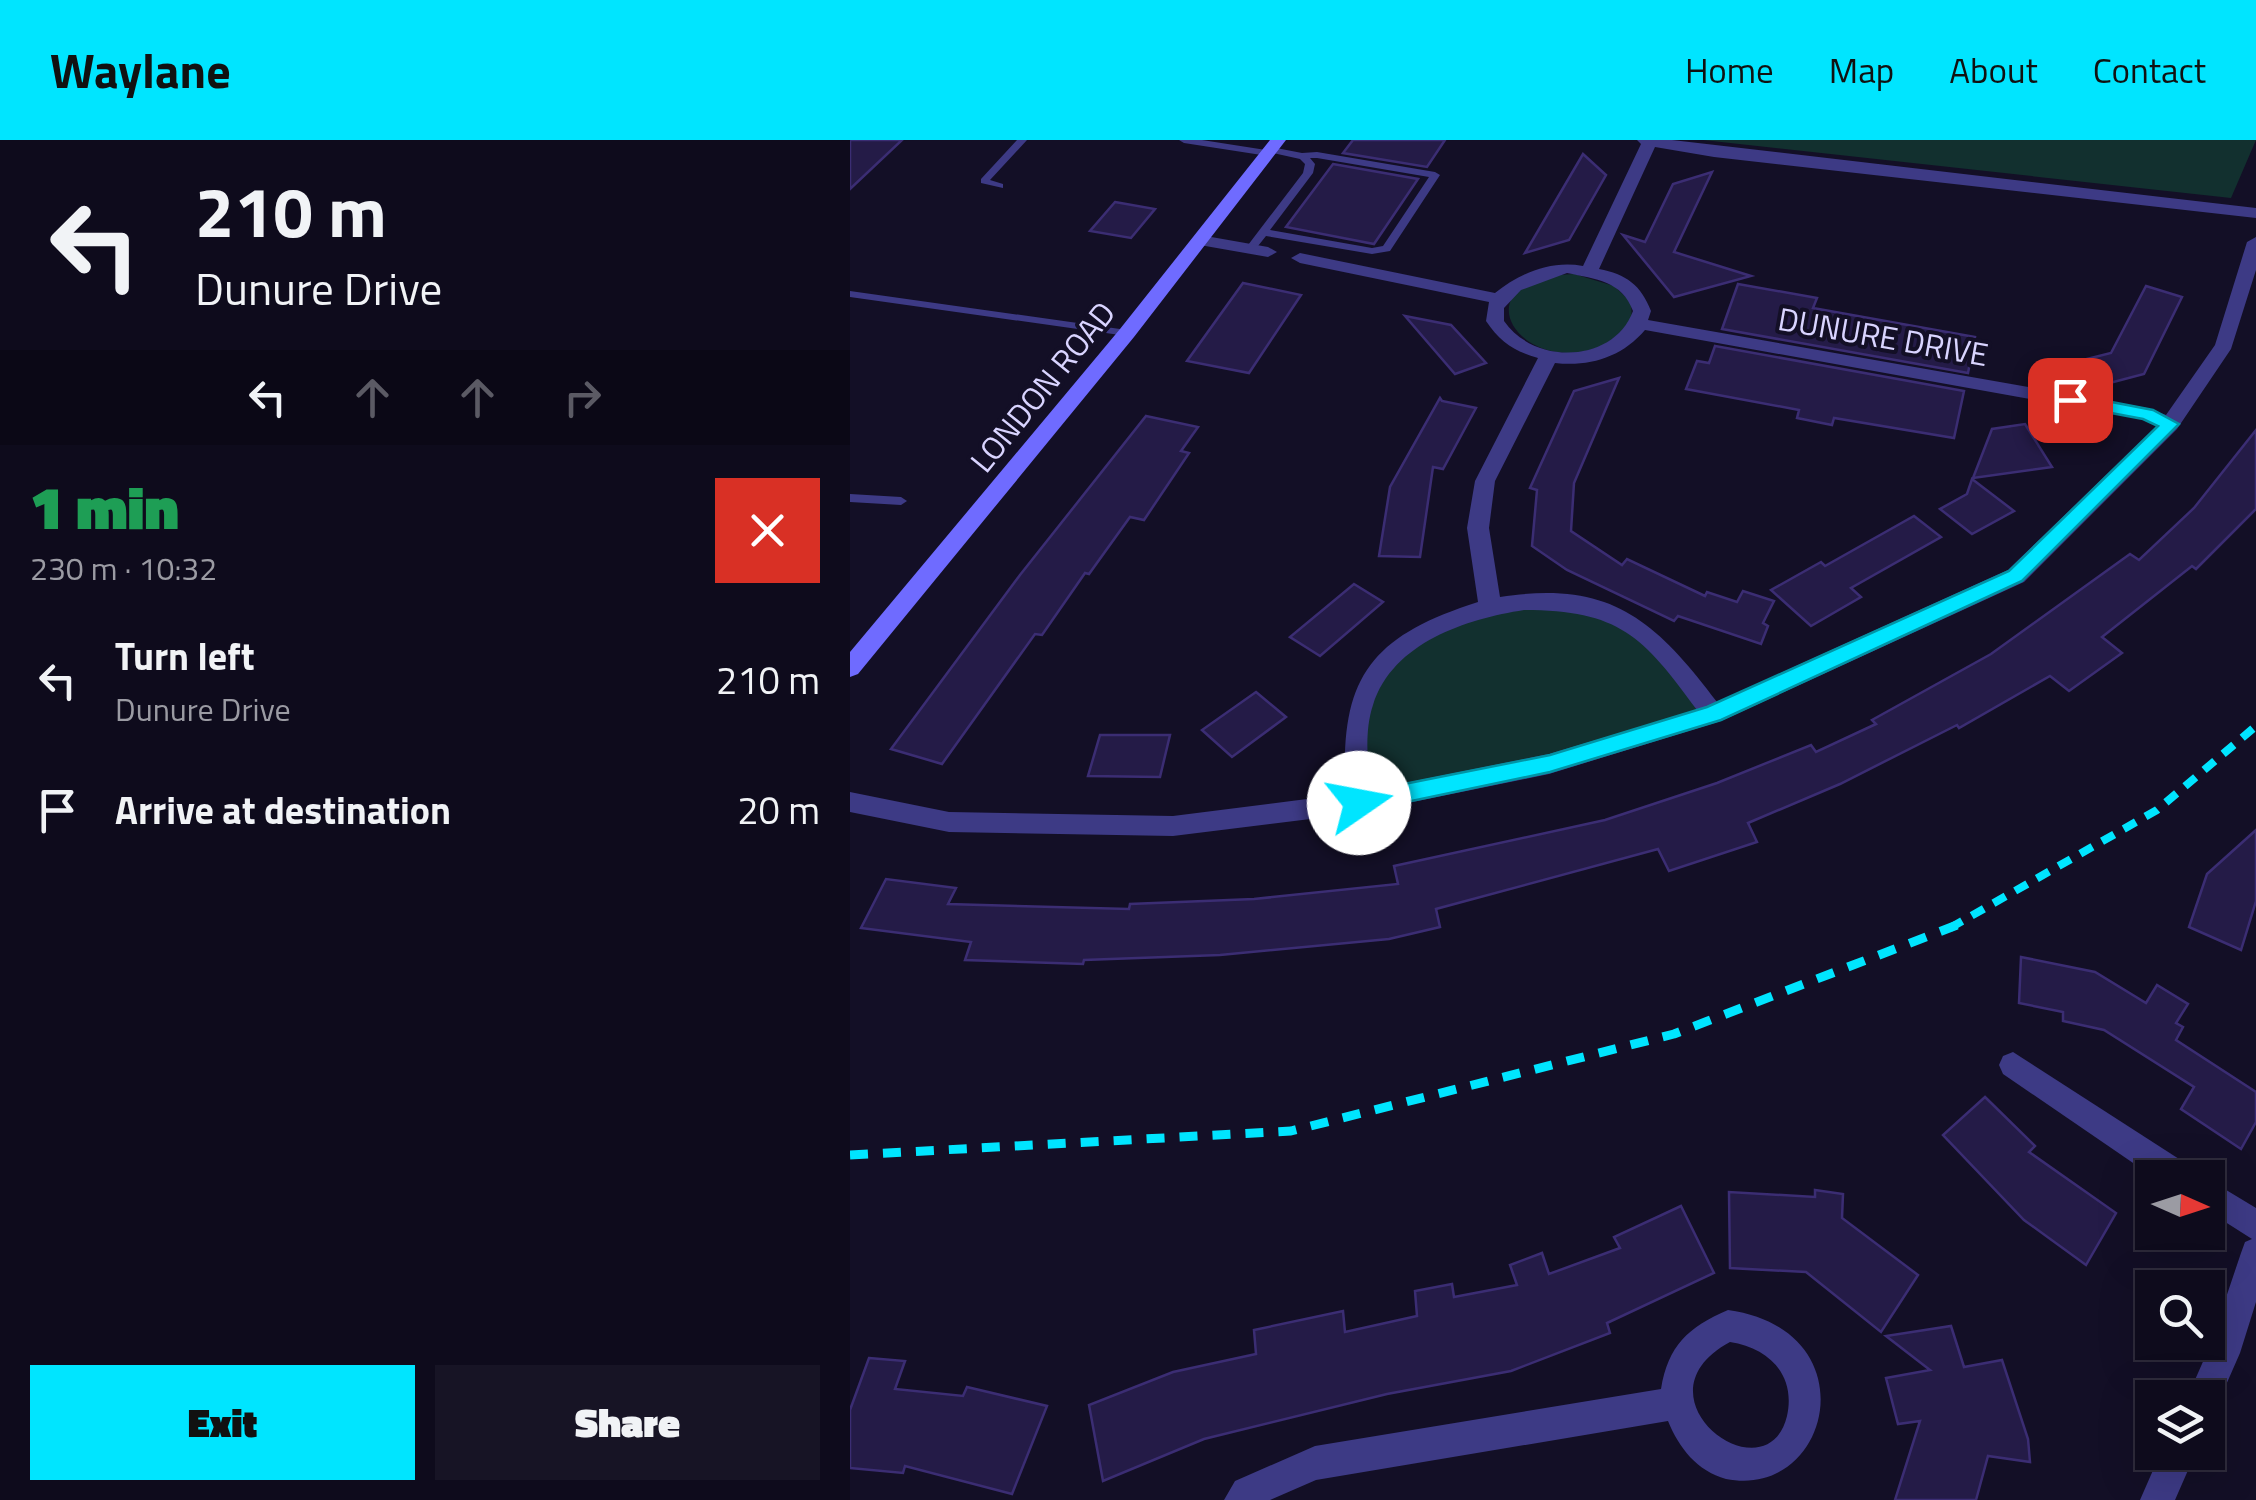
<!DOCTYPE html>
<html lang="en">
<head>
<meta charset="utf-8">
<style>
	:root { --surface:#0e0b1c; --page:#171425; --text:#f1f3f6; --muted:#9b9ba3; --line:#2e2b3b; --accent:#00e5ff }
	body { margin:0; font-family:"Titillium Web",sans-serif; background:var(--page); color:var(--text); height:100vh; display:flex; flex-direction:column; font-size:38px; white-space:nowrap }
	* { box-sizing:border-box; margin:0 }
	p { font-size:32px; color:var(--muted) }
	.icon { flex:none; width:55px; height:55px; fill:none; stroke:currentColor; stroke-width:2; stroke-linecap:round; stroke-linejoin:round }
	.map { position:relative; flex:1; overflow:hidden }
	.sheet { display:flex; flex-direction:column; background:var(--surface); width:850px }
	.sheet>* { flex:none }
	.banner { background:#0e0b1c; color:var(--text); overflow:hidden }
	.needle { width:65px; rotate:93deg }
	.tools { position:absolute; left:1285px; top:1020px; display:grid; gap:20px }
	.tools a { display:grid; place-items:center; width:90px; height:90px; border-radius:0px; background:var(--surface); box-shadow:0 10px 40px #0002,0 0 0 2px var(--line); font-size:50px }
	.pin { position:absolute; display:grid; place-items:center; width:85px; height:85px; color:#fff; margin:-42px; border-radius:20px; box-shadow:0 5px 15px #0006 }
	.me { position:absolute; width:110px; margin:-55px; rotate:78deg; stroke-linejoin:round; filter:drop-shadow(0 0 8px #0008) }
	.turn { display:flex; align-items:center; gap:35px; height:210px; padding:0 30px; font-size:45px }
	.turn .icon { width:130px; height:130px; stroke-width:2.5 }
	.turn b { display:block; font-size:70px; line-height:85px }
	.lanes { display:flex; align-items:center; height:95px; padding:0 30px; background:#0003; justify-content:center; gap:50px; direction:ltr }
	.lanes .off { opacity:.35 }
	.round { display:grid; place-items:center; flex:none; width:105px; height:105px; border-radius:0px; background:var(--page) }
	.headline { display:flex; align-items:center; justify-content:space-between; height:170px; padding:0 30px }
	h1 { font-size:60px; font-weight:800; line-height:75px; color:#1e9e55 }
	.primary-button { display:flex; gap:20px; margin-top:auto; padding:20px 30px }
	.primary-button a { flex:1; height:115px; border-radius:0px; background:var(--accent); color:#111; font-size:40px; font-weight:800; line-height:115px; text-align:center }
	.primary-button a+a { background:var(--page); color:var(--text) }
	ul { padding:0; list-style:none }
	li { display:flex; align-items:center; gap:30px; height:130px; padding:0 30px }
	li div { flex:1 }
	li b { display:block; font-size:38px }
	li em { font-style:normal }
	header { display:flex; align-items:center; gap:60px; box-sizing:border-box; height:140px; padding:0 50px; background:var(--accent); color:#111 }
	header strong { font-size:48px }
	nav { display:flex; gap:55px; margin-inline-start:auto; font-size:35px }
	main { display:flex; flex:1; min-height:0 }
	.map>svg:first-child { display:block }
	.green { fill:#12302f }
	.building { fill:#241b47; stroke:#3b2d73; stroke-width:2.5 }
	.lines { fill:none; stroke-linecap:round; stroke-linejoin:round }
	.service { fill:#3d3a85; fill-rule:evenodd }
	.minor { fill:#3d3a85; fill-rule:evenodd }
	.secondary { fill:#6f6bff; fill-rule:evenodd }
	.rail-far1 { stroke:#00e5ff; stroke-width:8; stroke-dasharray:14 11; stroke-linecap:butt }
	.rail { stroke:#00e5ff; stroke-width:9; stroke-dasharray:18 15; stroke-linecap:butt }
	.route { fill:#00e5ff; stroke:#0095a6; stroke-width:2.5 }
	.labels { text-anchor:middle; stroke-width:8; stroke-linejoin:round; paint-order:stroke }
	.far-street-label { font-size:32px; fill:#d9d4ff; stroke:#130f26 }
</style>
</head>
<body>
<header>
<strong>Waylane</strong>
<nav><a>Home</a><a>Map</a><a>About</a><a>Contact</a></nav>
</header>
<main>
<section class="sheet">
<div class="banner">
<div class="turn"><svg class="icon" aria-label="left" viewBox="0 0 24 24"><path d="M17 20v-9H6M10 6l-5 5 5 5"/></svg><div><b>210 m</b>Dunure Drive</div></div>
<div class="lanes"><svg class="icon" aria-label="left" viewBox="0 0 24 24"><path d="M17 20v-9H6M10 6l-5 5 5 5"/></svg><svg class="icon off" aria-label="ahead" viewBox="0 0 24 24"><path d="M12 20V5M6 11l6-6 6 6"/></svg><svg class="icon off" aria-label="ahead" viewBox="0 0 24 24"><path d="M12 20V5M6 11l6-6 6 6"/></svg><svg class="icon off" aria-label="right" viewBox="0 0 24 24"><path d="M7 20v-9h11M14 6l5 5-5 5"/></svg></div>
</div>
<div class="headline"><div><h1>1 min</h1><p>230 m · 10:32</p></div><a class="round" style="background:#d93025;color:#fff"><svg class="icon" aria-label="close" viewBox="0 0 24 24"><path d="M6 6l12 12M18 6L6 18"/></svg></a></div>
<ul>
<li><svg class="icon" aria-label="left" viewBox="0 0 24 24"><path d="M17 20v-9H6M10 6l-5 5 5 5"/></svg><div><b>Turn left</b><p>Dunure Drive</p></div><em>210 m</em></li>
<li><svg class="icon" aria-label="arrive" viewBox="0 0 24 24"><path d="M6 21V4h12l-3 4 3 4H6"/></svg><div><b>Arrive at destination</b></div><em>20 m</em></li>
</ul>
<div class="primary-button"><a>Exit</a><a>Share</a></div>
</section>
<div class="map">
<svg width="1406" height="1360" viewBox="0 0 1406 1360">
	<rect width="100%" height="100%" fill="#130f26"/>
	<!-- green -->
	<g class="green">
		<path d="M853 0H1406L1381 58Z"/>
		<path d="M724 134 764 146 781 162 782 181C773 189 763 201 751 206 670 240 605 138 724 134Z"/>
		<path d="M682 460 781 483 863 574 509 663 517 549 575 490Z"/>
	</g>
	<!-- building -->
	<g class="building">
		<path d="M0 0H52L0 49Z"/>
		<path d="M503 0H595L577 27 493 13Z"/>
		<path d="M733 14 756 35 719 100 675 113Z"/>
		<path d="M483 24 568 39 524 104 436 87Z"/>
		<path d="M862 32 824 112 901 136 824 157 773 95 795 102 823 44Z"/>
		<path d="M265 62 305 69 281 98 240 91Z"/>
		<path d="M393 143 451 155 399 233 337 221Z"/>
		<path d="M888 144 967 158 963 168 1125 197 1118 233 872 189Z"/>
		<path d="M1296 146 1332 157 1294 234 1248 246 1225 222 1261 213Z"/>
		<path d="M555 176 601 185 636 223 605 234Z"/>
		<path d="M865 206 1114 251 1104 298 984 278 982 285 947 278 949 270 836 249 847 221 859 223Z"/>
		<path d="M769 238 724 343 721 391 772 425 777 419 855 456 857 452 887 462 893 451 924 461 913 483 918 486 911 504 828 476 824 481 717 430 682 406 687 350 680 348 724 251Z"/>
		<path d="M590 258 592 261 626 268 593 329 583 327 570 417 529 416 540 347Z"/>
		<path d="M296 276 348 287 331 311 339 313 294 380 280 377 239 434 235 433 192 495 185 494 92 624 41 609 170 435Z"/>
		<path d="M1175 284 1202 327 1123 338 1142 289Z"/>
		<path d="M1406 290V369L1346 429 1342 426 1252 497 1272 513 1219 551 1200 536 1109 588 1107 585 990 644 898 683 907 702 819 731 808 709 586 769 590 787 539 799 370 815 234 820 233 824 115 820 121 802 11 788 36 739 106 748 98 764 279 769 280 764 404 759 548 744 544 726 755 680 867 643 961 605 966 612 1026 584 1022 580 1141 514 1280 414 1289 420 1344 368Z"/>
		<path d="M1122 339 1164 371 1122 394 1090 369 1117 354Z"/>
		<path d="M1064 376 1091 397 1001 448 1011 457 961 486 921 450 971 422 975 426Z"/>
		<path d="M504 444 533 462 470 516 440 497Z"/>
		<path d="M406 552 436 577 382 617 352 590Z"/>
		<path d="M250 595H320L310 637 238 636Z"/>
		<path d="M1406 690V761L1391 810 1339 787 1357 734Z"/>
		<path d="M1171 817 1245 832 1296 863 1307 845 1338 864 1326 883 1333 887 1326 900 1406 952V982L1391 1009 1331 969 1344 947 1254 890 1213 881V872L1169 863Z"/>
		<path d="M1135 957 1185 1006 1179 1012 1266 1073 1236 1125 1174 1080 1093 995Z"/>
		<path d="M965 1050 993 1054 992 1078 1068 1135 1031 1192 956 1132 880 1128 879 1052 965 1057Z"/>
		<path d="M831 1066 864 1133 757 1183 760 1193 661 1231 537 1254 354 1299 253 1341 239 1265 323 1232 406 1214 404 1190 493 1171 495 1192 567 1176 565 1151 602 1144 604 1157 667 1145 660 1125 692 1113 699 1134 770 1108 764 1097Z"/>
		<path d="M1101 1186 1114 1227 1152 1220 1178 1299 1180 1322 1138 1316 1126 1360H1045L1070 1281 1048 1284 1036 1238 1080 1230 1036 1196Z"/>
		<path d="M19 1218 55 1221 45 1249 113 1256 117 1247 197 1266 162 1354 55 1326 53 1333 0 1328V1270Z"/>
	</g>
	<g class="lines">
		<!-- service -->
		<g class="service">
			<path d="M167 0H177L140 40 153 44V48L131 43V39Z"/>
			<path d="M329 0H352L416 10 421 7 452 13 467 12 585 32 590 35 540 111 522 114 416 96 404 111 400 112 395 109 453 33 455 24 450 19 423 13 418 16 334 3ZM460 18H467L579 37 533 106 522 108 420 90 463 33 465 24Z"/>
			<path d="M0 151 277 190 283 193 277 196 0 157Z"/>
			<path d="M0 354 51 357 57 361 51 365 0 362Z"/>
		</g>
		<!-- minor -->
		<g class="minor">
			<path d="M787 0H822L1406 68V78L864 17 805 7 749 129C776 134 791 145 801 171L798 180 1297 268 1316 275 1365 205 1397 102 1406 97V130L1381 209 1327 289 1174 442 871 581 699 634 509 673 323 696 99 692 0 672V652L99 672 323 676 496 654C489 540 518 497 628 462L617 388 625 341 688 218C664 211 650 202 636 181L639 162 450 123 441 118 450 113 645 153C670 133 701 120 733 126L791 4ZM717 133C746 139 772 141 783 171 764 223 685 226 654 181V168L671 150ZM795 190 1292 279 1307 286 1158 430 867 562C804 479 760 440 650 457L639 388 645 341 705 223C740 227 772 217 795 190ZM674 470C769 470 793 496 847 570L699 614 520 650C518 622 514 592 523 565 543 502 617 479 674 470Z"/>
			<path d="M350 95 418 107 427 112 418 117 344 104 341 100Z"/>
			<path d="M1163 912 1343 1028 1347 1038H1305L1153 934 1149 925 1153 916Z"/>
			<path d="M1358 1039 1406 1068V1162L1390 1213 1365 1270 1358 1273V1258H1337L1359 1208 1391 1113 1395 1102 1402 1099 1358 1071Z"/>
			<path d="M878 1170C1021 1190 981 1360 876 1339 847 1331 829 1308 818 1281L466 1340 420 1360H374L385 1341 465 1306 811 1249C818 1206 838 1187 878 1170ZM880 1202C919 1208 946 1235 937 1276 917 1360 778 1257 880 1202Z"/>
			<path d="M1311 1312H1346L1325 1360H1290Z"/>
		</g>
		<!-- secondary -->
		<path class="secondary" d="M420 0H436L284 197 8 534 0 537V512L270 189Z"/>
		<!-- rail-far1 -->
		<path class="rail-far1" d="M1100 788 1307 670 1406 586"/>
		<!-- rail -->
		<path class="rail" d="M0 1015 441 991 824 894 1107 785"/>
	</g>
	<!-- route -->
	<path class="route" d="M1220 254 1303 270 1329 284 1172 441 871 580 700 632 509 672 501 669 498 663 509 653 700 615 857 567 1159 431 1308 286 1293 279 1213 264V256Z"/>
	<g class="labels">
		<!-- far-street labels -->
		<g class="far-street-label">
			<text transform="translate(1033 197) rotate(10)" y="11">DUNURE DRIVE</text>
			<text transform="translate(193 247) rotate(-51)" y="11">LONDON ROAD</text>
		</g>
	</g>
</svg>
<div class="tools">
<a><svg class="needle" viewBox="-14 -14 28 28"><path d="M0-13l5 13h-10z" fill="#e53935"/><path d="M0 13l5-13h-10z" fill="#9b9ba3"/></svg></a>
<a><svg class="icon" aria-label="search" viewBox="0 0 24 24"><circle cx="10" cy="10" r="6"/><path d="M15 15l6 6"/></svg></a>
<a><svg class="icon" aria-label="layers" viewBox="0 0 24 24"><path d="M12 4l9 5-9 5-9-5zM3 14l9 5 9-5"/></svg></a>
</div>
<div class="pin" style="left:1220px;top:260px;background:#d93025"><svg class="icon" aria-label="arrive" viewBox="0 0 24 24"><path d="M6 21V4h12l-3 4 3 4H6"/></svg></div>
<svg class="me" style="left:509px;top:663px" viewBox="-20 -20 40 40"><circle r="19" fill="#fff"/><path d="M0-13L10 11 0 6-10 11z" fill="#00e5ff"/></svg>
</div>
</main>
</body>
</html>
